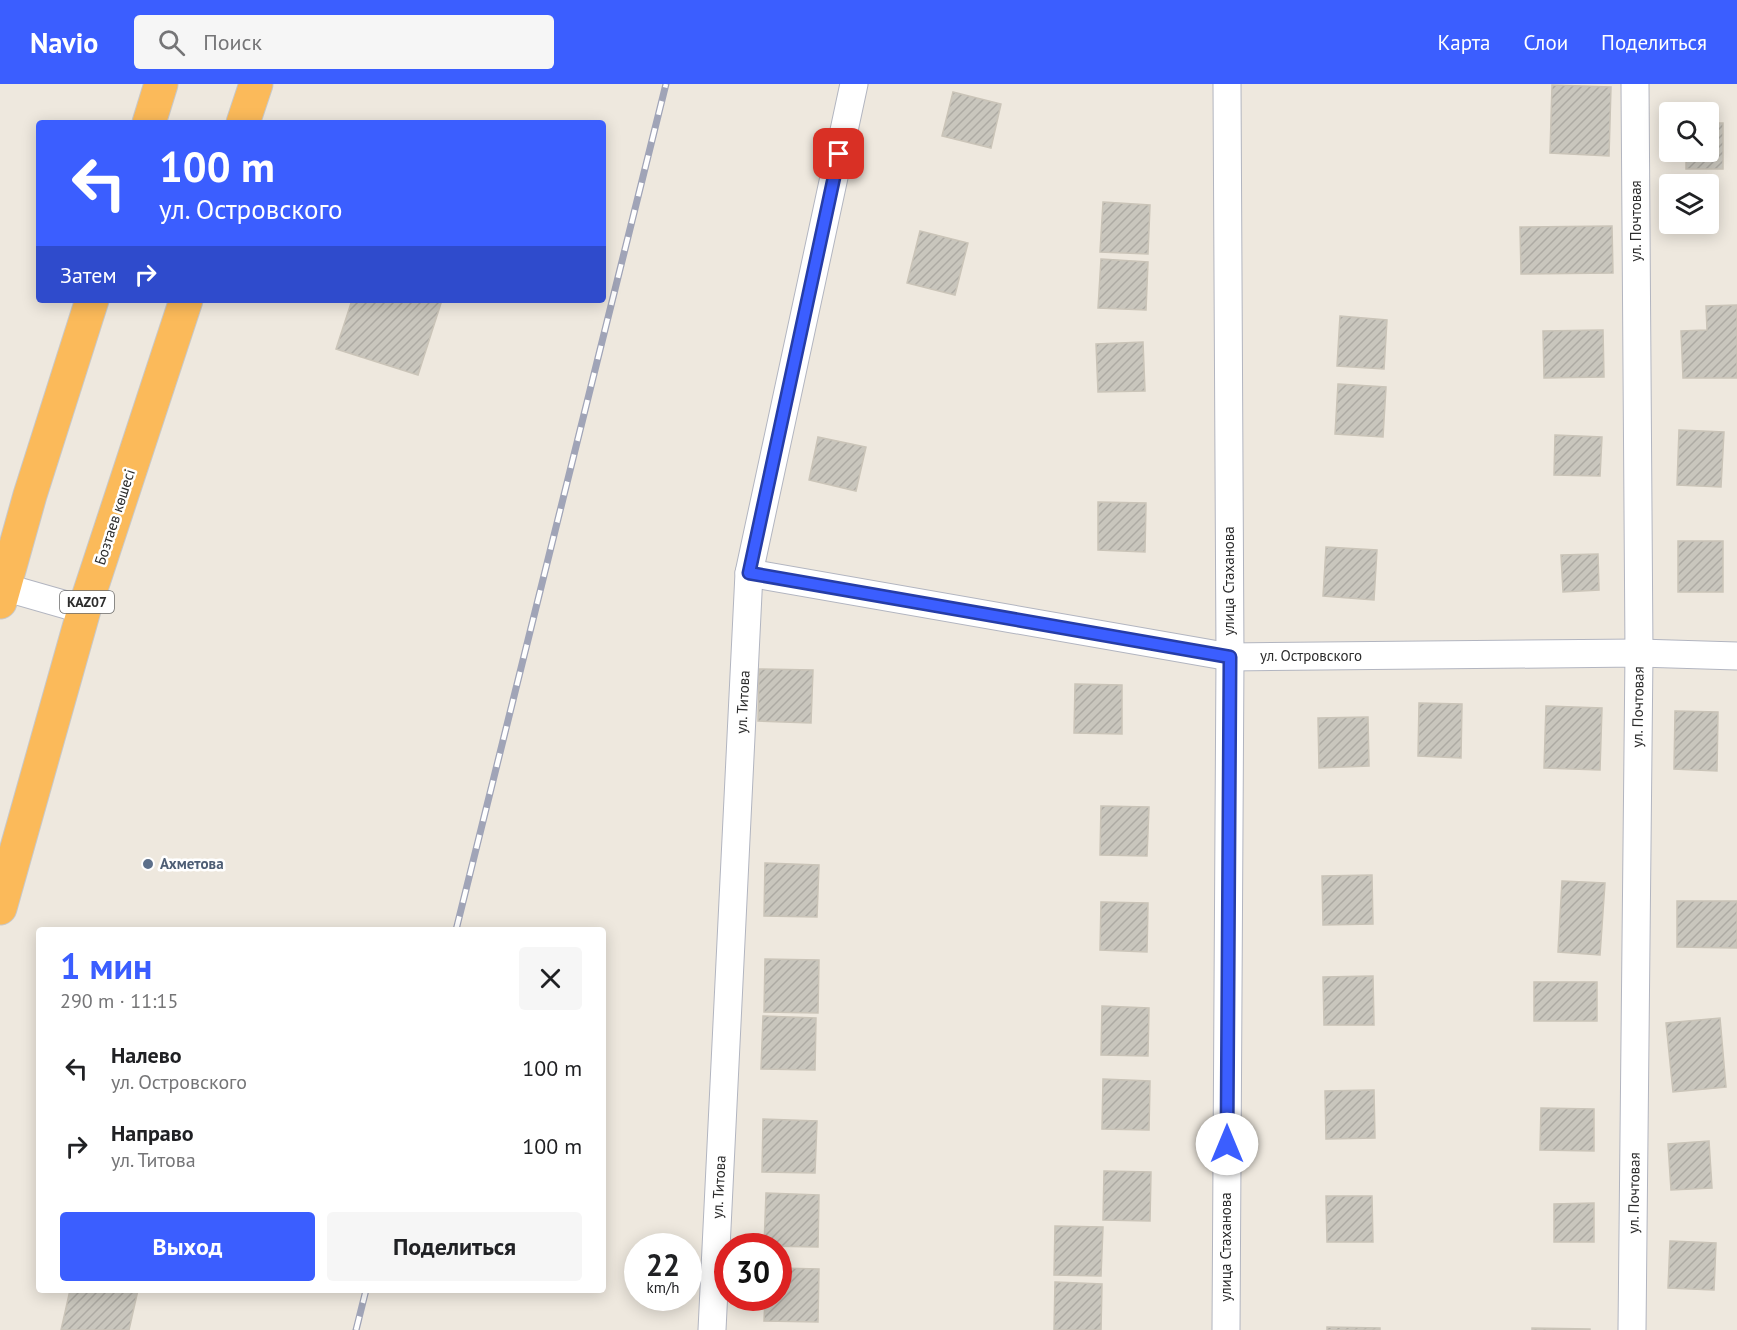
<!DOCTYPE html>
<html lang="ru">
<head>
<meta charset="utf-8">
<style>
	:root { --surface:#fff; --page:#f6f6f6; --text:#202124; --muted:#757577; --accent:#3b5eff }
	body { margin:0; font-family:"PT Sans",sans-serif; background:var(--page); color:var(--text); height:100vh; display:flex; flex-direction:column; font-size:22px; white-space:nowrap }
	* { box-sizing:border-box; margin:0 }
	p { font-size:20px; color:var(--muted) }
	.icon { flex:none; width:33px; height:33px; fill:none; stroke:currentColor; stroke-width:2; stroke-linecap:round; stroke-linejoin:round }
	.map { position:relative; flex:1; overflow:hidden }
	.sheet { position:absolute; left:36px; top:843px; width:570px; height:366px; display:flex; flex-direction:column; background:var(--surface); border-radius:6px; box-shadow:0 3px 15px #0003 }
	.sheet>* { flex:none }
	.banner { position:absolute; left:36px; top:36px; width:570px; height:183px; border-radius:6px; box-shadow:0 3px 15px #0003; background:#3b5eff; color:#fff; overflow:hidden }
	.tools { position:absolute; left:1659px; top:18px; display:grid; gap:12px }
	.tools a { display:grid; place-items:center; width:60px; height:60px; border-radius:6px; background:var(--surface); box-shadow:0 3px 15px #0003; font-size:30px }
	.speed { position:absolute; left:624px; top:1149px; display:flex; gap:12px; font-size:30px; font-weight:700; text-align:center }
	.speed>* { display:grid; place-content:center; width:78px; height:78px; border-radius:50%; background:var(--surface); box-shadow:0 3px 15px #0003; line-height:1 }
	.speed small { font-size:15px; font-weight:400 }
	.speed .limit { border:9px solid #d22; background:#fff; color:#111 }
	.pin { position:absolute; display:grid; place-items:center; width:51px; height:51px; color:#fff; margin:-26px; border-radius:12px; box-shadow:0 3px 9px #0006 }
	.me { position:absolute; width:66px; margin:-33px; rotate:0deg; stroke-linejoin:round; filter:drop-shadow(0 0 4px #0008) }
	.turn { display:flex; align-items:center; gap:21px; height:126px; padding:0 24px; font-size:27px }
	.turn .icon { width:78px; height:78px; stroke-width:2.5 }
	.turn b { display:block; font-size:42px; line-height:51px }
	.then { display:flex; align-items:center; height:57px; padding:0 24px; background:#0003; gap:12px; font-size:22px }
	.round { display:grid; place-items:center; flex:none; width:63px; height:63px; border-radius:6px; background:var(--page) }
	.overview { display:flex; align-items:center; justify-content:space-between; height:102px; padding:0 24px }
	h1 { font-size:36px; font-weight:800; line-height:45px; color:var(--accent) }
	.cta { display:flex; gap:12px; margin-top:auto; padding:12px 24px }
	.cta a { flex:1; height:69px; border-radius:6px; background:var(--accent); color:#fff; font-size:24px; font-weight:800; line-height:69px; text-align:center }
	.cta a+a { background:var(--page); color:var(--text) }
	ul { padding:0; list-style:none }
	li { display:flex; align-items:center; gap:18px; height:78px; padding:0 24px }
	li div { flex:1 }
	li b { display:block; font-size:22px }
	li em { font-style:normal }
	header { display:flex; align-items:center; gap:36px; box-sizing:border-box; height:84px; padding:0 30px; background:var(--accent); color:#fff }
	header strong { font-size:28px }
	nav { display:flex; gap:33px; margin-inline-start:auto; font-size:21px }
	.search { width:420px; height:54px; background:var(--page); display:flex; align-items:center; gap:15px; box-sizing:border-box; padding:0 21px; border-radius:6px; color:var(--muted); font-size:22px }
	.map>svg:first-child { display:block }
	.building { fill:url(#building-hatch); stroke:#cac4b8; stroke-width:1.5 }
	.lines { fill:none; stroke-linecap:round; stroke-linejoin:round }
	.minor-casing { stroke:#b2b5c0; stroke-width:29 }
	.trunk-casing { stroke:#c8c8c8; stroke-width:35 }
	.minor { stroke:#fff; stroke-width:27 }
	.trunk { stroke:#fbba5a; stroke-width:33 }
	.rail-casing { stroke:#a0a4b7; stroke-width:7 }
	.rail { stroke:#fff; stroke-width:4.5; stroke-dasharray:14; stroke-linecap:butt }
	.route-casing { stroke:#263da6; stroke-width:15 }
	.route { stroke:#3b5eff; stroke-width:10 }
	.service-dot { fill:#5c6f8a; stroke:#fff; stroke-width:2 }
	.labels { text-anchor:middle; stroke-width:5; stroke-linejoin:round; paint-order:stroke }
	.shield { fill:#fff; stroke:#6b6b6b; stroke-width:1.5 }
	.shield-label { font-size:14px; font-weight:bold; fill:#2c2c2c }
	.street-label { font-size:15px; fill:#2c2c2c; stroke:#fff }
	.service-label { font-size:15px; font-weight:bold; fill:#4e5e75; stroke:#fff; text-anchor:start }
</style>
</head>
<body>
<header>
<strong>Navio</strong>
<div class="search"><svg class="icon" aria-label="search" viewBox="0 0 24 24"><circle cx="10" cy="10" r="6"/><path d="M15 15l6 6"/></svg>Поиск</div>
<nav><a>Карта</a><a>Слои</a><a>Поделиться</a></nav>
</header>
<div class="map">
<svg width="1737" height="1246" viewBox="0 0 1737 1246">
	<defs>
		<pattern id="building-hatch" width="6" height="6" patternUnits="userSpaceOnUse" patternTransform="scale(1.5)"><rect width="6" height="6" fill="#c9c6bd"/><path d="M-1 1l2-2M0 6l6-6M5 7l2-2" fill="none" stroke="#adaaa3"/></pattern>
	</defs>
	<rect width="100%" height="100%" fill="#eee8de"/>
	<!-- building -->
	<g class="building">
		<path d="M1552 1 1611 3 1609 72 1550 69Z"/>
		<path d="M953 8 1001 20 991 64 942 52Z"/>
		<path d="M1708 39H1723V85H1686V68H1708Z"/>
		<path d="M1103 118 1150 121 1148 170 1100 168Z"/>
		<path d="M1612 142 1613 189 1521 190 1520 143Z"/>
		<path d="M920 147 968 159 955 211 907 199Z"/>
		<path d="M1101 175 1148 178 1146 226 1098 224Z"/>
		<path d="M352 216H442L418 291 336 265Z"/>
		<path d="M1737 221V294H1683L1681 247 1707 246 1706 222Z"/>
		<path d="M1340 232 1387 236 1384 285 1337 282Z"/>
		<path d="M1603 246 1604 293 1544 294 1543 247Z"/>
		<path d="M1143 258 1145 307 1098 308 1096 260Z"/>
		<path d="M1338 300 1386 303 1383 353 1335 350Z"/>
		<path d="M1679 346 1724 348 1721 403 1677 401Z"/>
		<path d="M1555 351 1602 353 1600 392 1554 391Z"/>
		<path d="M818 353 866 363 856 407 809 396Z"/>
		<path d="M1098 418 1146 419 1145 468 1098 466Z"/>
		<rect x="1678" y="457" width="45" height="51"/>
		<path d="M1326 463 1377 466 1374 516 1323 512Z"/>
		<path d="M1598 470 1599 506 1563 508 1561 471Z"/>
		<path d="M759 585 813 586 811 639 758 637Z"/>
		<path d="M1075 600 1122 601V650L1074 649Z"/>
		<path d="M1419 619 1462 620 1461 674 1418 672Z"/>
		<path d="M1546 622 1602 624 1600 686 1544 684Z"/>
		<path d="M1675 627 1718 628 1717 687 1674 685Z"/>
		<path d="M1368 633 1369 682 1319 684 1318 634Z"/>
		<path d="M1101 722 1149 723 1147 772 1100 771Z"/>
		<path d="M765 779 819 781 817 833 764 832Z"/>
		<path d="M1372 791 1373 840 1323 841 1322 792Z"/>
		<path d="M1562 797 1605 799 1600 871 1558 868Z"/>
		<path d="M1677 817H1737V864L1677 863Z"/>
		<path d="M1101 818 1148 819 1147 868 1100 866Z"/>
		<path d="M765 875 819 876 818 929 764 928Z"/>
		<path d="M1373 892 1374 941H1324L1323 893Z"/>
		<rect x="1534" y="898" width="63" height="39"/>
		<path d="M1102 922 1149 924 1148 972 1101 971Z"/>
		<path d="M763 932 816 934 815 986 761 985Z"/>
		<path d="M1720 934 1726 1003 1673 1008 1666 939Z"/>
		<path d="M1103 995 1150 997 1149 1046 1102 1045Z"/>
		<path d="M1374 1006 1375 1054 1326 1055 1325 1007Z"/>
		<path d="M1541 1024 1594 1025V1067L1540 1066Z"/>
		<path d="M763 1035 817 1037 815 1089 762 1088Z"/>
		<path d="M1709 1057 1712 1104 1671 1106 1668 1060Z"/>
		<path d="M1104 1087 1151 1088 1150 1137 1103 1136Z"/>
		<path d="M766 1109 819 1111 818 1163 764 1162Z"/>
		<path d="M1326 1112H1372L1373 1158H1327Z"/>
		<path d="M1594 1119V1158H1554V1120Z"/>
		<path d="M1055 1142 1103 1143 1101 1192 1054 1191Z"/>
		<path d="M1670 1157 1716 1159 1714 1206 1668 1204Z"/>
		<path d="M778 1184 819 1185 818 1238 764 1237 765 1214H778Z"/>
		<path d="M1055 1198 1102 1200 1101 1246H1054Z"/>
		<path d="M70 1206H138L129 1246H61Z"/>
		<path d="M1327 1243 1380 1244V1246H1327Z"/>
		<path d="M1532 1244 1590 1245V1246H1532Z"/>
	</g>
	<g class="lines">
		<defs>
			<g id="minor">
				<path d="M749 489 1230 573 1639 569 1737 572"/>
				<path d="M0 502 84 526"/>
				<path d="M712 1246 749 489 854 0"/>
				<path d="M1226 1246 1230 573 1227 0"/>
				<path d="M1632 1246 1639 569 1635 0"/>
			</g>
			<g id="trunk">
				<path d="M149 39 161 0"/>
				<path d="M243 39 256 0"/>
				<path d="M0 518 30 411 92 216"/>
				<path d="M0 824 84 526 186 216"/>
			</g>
		</defs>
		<!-- minor casing -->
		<use href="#minor" class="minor-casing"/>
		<!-- trunk casing -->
		<use href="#trunk" class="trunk-casing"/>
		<!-- minor -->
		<use href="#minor" class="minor"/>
		<!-- trunk -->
		<use href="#trunk" class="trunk"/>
		<defs>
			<g id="rail">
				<path d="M456 846 666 0"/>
				<path d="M356 1246 366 1206"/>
			</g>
		</defs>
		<!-- rail casing -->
		<use href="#rail" class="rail-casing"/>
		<!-- rail -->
		<use href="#rail" class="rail"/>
	</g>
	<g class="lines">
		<defs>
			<path id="route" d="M839 70 749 489 1230 573 1227 1060"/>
		</defs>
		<!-- route casing -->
		<use href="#route" class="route-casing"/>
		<!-- route -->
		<use href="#route" class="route"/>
	</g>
	<!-- markers -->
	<circle class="service-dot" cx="148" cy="780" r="6"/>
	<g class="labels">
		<!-- shield labels -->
		<rect class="shield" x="60" y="507" width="54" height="22" rx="4.5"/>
		<g class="shield-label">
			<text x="87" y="523">KAZ07</text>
		</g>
		<!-- street labels -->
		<g class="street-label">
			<text transform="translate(1636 137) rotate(-90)" y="5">ул. Почтовая</text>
			<text transform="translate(115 433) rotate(-72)" y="5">Бозтаев көшесі</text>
			<text transform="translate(1229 497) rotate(-90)" y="5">улица Стаханова</text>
			<text x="1311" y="577">ул. Островского</text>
			<text transform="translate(743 618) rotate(-87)" y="5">ул. Титова</text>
			<text transform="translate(1638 623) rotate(-89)" y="5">ул. Почтовая</text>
			<text transform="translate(719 1103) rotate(-87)" y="5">ул. Титова</text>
			<text transform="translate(1634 1109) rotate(-89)" y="5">ул. Почтовая</text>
			<text transform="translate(1226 1163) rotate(-90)" y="5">улица Стаханова</text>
		</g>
		<!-- service labels -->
		<g class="service-label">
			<text x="160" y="785">Ахметова</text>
		</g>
	</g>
</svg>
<div class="tools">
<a><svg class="icon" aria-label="search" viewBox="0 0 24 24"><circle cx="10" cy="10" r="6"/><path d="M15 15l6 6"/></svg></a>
<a><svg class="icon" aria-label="layers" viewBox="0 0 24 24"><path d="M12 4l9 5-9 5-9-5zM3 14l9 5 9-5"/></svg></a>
</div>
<div class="speed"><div>22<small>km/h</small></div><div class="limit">30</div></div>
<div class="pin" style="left:839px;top:70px;background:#d93025"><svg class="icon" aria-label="arrive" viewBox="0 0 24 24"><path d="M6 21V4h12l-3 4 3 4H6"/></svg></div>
<svg class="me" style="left:1227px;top:1060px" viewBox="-20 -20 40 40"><circle r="19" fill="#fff"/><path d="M0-13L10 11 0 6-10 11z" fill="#3b5eff"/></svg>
<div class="banner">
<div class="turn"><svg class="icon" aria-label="left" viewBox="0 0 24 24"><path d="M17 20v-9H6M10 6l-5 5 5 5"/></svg><div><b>100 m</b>ул. Островского</div></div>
<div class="then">Затем<svg class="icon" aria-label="right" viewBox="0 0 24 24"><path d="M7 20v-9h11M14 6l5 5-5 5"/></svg></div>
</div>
<section class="sheet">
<div class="overview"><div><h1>1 мин</h1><p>290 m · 11:15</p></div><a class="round"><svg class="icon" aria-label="close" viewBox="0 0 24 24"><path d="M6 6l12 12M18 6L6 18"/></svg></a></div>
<ul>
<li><svg class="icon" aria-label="left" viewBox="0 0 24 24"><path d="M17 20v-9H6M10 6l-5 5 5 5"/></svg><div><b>Налево</b><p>ул. Островского</p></div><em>100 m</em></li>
<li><svg class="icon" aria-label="right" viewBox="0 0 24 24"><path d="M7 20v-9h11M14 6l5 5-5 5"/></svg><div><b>Направо</b><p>ул. Титова</p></div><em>100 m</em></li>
</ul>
<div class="cta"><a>Выход</a><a>Поделиться</a></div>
</section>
</div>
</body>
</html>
